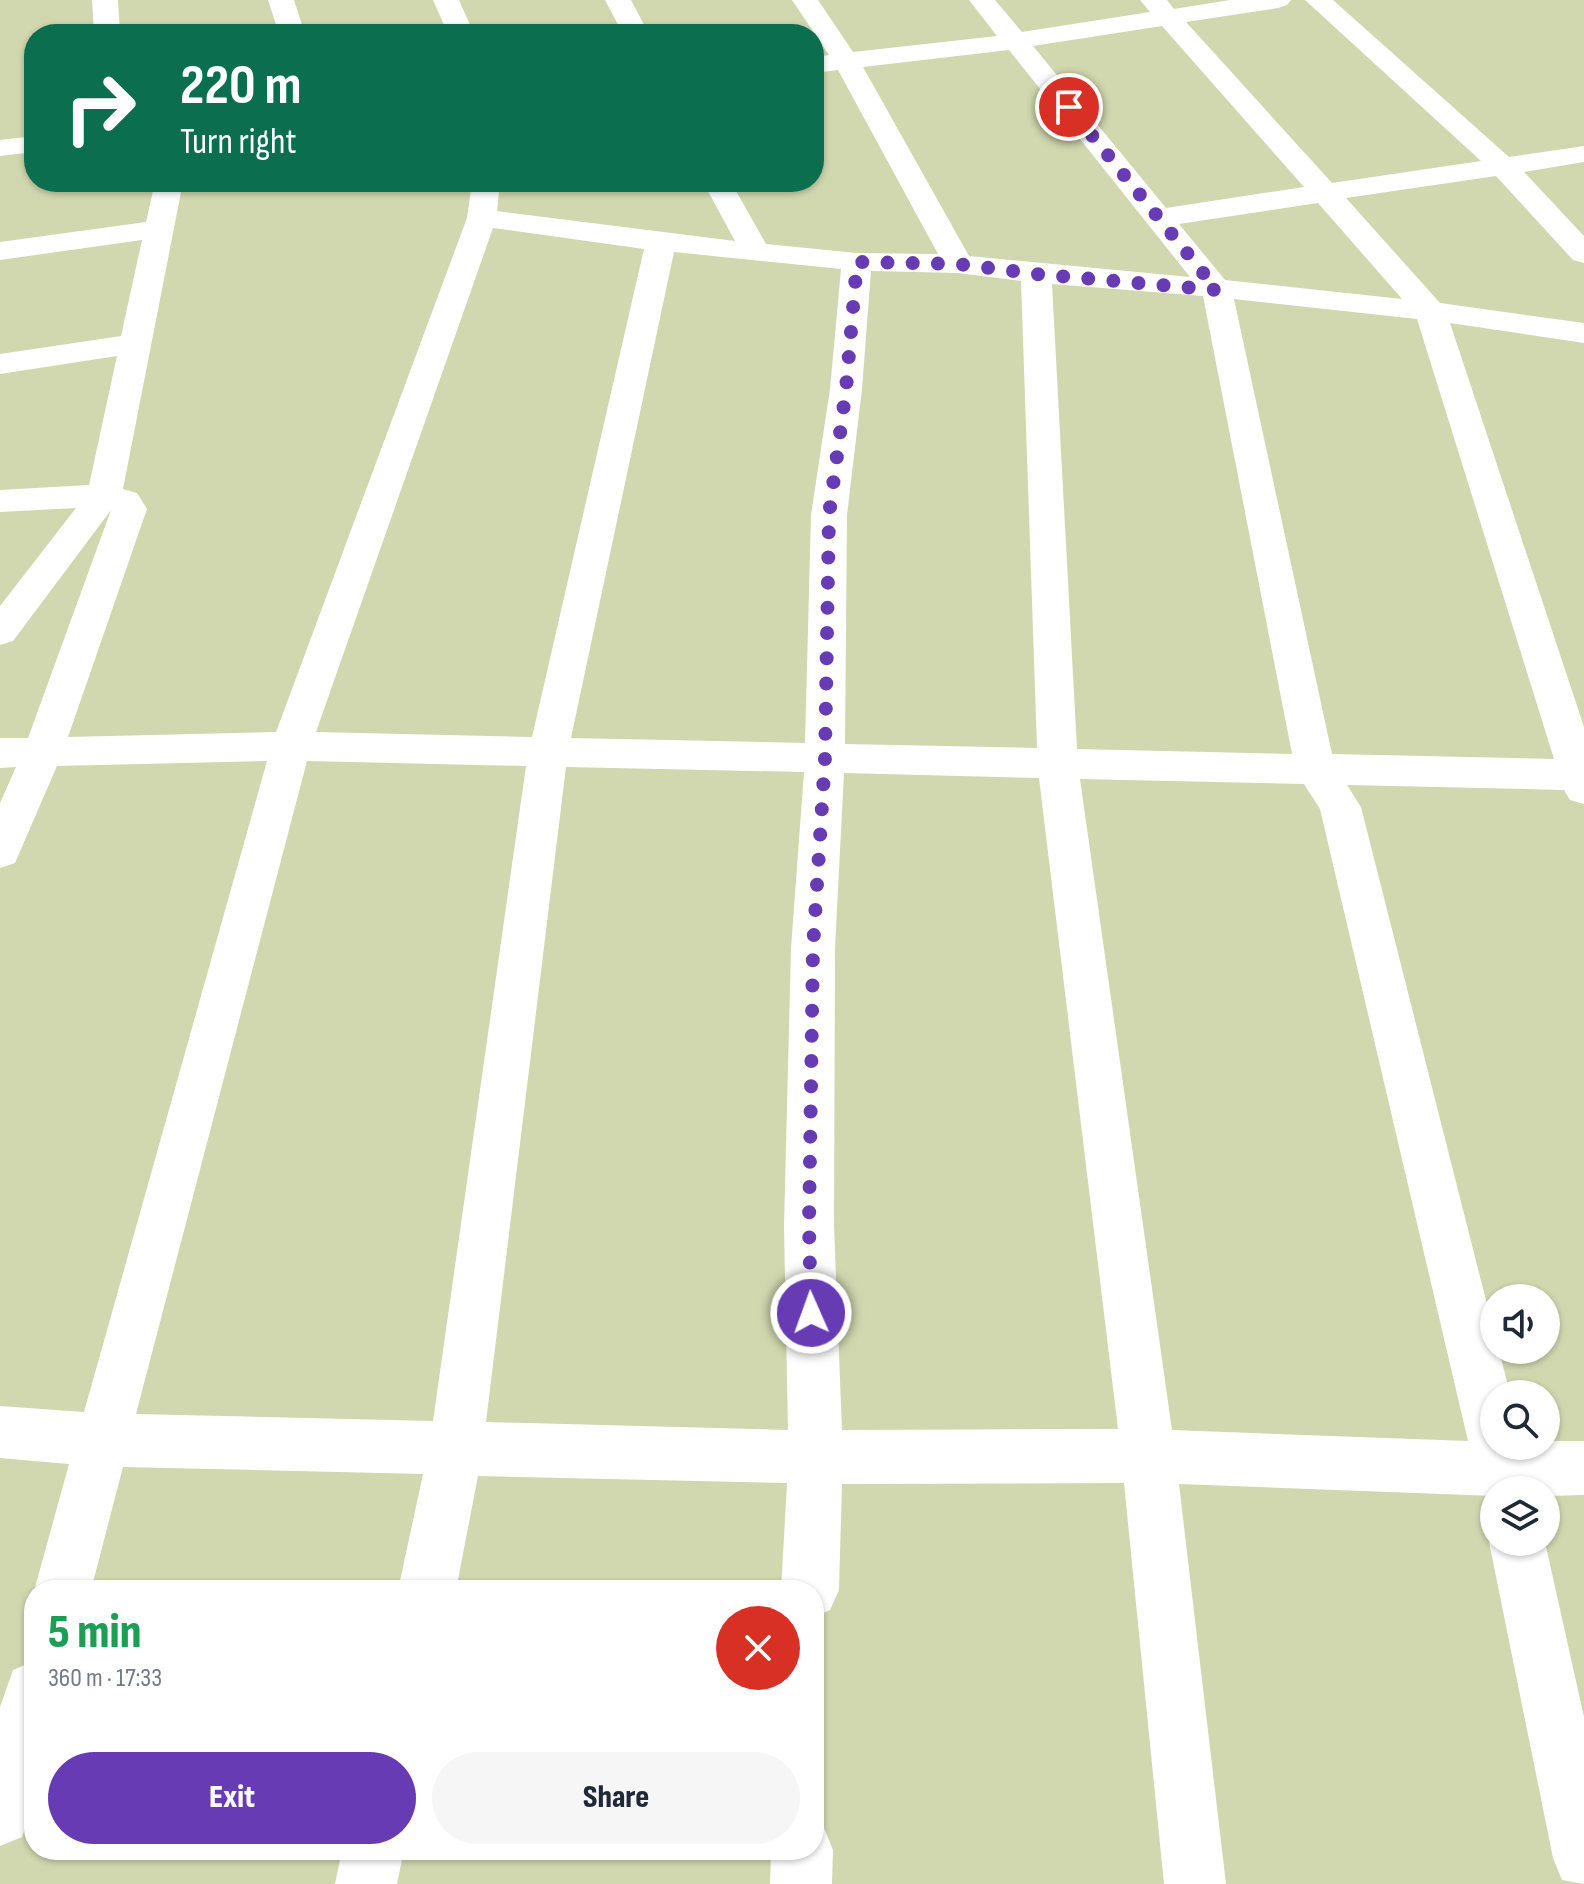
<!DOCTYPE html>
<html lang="en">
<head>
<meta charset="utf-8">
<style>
	:root { --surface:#fff; --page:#f6f6f7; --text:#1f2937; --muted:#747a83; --accent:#663bb3 }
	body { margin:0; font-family:"Sofia Sans Condensed",sans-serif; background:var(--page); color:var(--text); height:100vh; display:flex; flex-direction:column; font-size:30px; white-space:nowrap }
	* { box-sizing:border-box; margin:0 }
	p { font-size:26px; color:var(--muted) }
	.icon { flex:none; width:44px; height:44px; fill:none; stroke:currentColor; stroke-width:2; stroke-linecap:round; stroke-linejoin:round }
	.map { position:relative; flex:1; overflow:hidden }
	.sheet { position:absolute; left:24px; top:1580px; width:800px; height:280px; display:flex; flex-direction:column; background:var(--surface); border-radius:32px; box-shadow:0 2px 6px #0004 }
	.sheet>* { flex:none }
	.top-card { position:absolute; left:24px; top:24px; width:800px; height:168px; border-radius:32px; box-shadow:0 2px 6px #0004; background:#0b6e4f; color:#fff; overflow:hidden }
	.fabs { position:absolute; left:1480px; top:1284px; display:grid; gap:16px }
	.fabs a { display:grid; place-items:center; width:80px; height:80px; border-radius:50%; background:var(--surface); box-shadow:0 2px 6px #0004; font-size:40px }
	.pin { position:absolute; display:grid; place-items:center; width:68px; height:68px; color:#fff; margin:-34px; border:4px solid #fff; border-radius:50%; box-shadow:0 2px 8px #0007 }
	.me { position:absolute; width:88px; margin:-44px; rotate:358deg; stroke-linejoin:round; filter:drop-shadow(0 0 6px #0008) }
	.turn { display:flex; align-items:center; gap:28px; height:168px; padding:0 24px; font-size:36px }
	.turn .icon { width:104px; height:104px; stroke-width:2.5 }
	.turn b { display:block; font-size:56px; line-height:68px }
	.round { display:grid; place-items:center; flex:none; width:84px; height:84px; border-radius:42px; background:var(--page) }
	.head { display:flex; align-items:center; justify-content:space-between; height:136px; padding:0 24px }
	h1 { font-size:48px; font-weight:800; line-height:60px; color:#1e9e55 }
	.cta { display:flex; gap:16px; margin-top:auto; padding:16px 24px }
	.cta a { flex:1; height:92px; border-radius:48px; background:var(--accent); color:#fff; font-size:32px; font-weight:800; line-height:92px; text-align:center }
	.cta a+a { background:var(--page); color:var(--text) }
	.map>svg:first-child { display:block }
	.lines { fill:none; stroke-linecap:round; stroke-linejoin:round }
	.minor { fill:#fff; fill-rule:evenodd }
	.route { stroke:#663bb3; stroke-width:14; stroke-dasharray:0 25.2 }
</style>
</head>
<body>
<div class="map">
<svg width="1584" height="1884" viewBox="0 0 1584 1884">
	<rect width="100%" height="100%" fill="#d1d7af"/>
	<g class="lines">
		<!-- minor -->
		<g class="minor">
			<path d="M92 0H118L120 34H94Z"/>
			<path d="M268 0H294L305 34H279Z"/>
			<path d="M433 0H459L474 34H448Z"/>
			<path d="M605 0H631L649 34H623Z"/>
			<path d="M792 0H818L853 52 997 36 969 0H995L1022 32 1150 12 1140 0H1167L1174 9 1230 0H1291L1287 5 1278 8 1186 22 1332 183 1481 161 1305 0H1333L1509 157 1584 146V162L1524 172 1584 236V263L1573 260 1496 176 1346 198 1440 303 1584 323V343L1450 323 1584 727V804L1570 800 1564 790 1347 785 1361 807 1494 1332V1350H1499L1510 1394H1494V1446H1546V1441H1584V1495L1546 1496V1490H1494V1496L1179 1484 1226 1884H1164L1124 1483 842 1484 839 1590 830 1610 814 1617V1590H781L787 1483 478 1476 456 1590H398L423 1474 123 1467 91 1590 34 1591 69 1464 0 1458V1406L84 1412 267 761 57 766 15 863 0 868V803L16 767 0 768V738H28L111 510 13 641 0 645V606L76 508 0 512V490L89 485 117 356 0 374V354L121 336 142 240 0 260V242L146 222 155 182H183L123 489 137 493 147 509 68 737 276 732 467 218 472 182H500L497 211 735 241 703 182H731L766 244 857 253 938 254 838 70 814 73V57L829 55ZM1162 26 1304 187 1166 208 1033 46ZM1009 50 1190 277 969 256 863 67ZM1318 203 1402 299 1225 280 1179 224ZM493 228 644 249 532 737 316 732ZM674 252 841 269 830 389 811 515 805 743 571 738ZM871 271 958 273 1021 281 1037 748 845 744 847 515 862 389ZM1052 284 1203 296 1292 754 1077 749ZM1234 299 1417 319 1554 759 1332 754ZM307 761 526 766 433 1421 136 1414ZM566 767 804 772 791 948 784 1226 788 1430 486 1422ZM844 773 1039 778 1118 1429 842 1430 834 1226 835 948ZM1080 779 1304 784 1320 809 1468 1441 1172 1430Z"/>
			<path d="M34 136V152L0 156V140Z"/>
			<path d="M1494 1530V1542H1545L1584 1717V1884L1562 1880 1553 1858 1489 1542Z"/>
			<path d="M34 1661V1803L22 1837 0 1846V1707L13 1670Z"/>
			<path d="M814 1824 824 1828 833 1850 832 1884H770L771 1850H814Z"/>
			<path d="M342 1850H404L397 1884H335Z"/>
		</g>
	</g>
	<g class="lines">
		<!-- route -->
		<path class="route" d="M811 1313 809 1226 813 948 825 758 829 515 846 389 857 262 958 264 1036 274 1217 290 1069 107"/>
	</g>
</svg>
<div class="fabs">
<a><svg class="icon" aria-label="sound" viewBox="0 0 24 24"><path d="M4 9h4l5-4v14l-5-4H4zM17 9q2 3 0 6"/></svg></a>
<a><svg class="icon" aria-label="search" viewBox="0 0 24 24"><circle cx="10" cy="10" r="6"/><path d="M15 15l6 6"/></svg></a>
<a><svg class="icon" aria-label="layers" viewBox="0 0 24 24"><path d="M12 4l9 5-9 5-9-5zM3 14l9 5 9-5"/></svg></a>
</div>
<div class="pin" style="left:1069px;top:107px;background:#d93025"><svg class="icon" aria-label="arrive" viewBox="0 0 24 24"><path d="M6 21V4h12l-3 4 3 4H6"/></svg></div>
<svg class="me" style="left:811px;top:1313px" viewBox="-20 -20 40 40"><circle r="17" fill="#663bb3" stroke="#fff" stroke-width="3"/><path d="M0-11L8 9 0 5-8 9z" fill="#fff"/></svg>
<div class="top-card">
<div class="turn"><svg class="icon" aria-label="right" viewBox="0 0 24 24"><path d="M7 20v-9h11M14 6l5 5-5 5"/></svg><div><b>220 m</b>Turn right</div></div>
</div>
<section class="sheet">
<div class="head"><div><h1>5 min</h1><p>360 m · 17:33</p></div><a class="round" style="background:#d93025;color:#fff"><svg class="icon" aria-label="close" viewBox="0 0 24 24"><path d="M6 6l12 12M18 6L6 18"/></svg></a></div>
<div class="cta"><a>Exit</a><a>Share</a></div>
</section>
</div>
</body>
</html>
